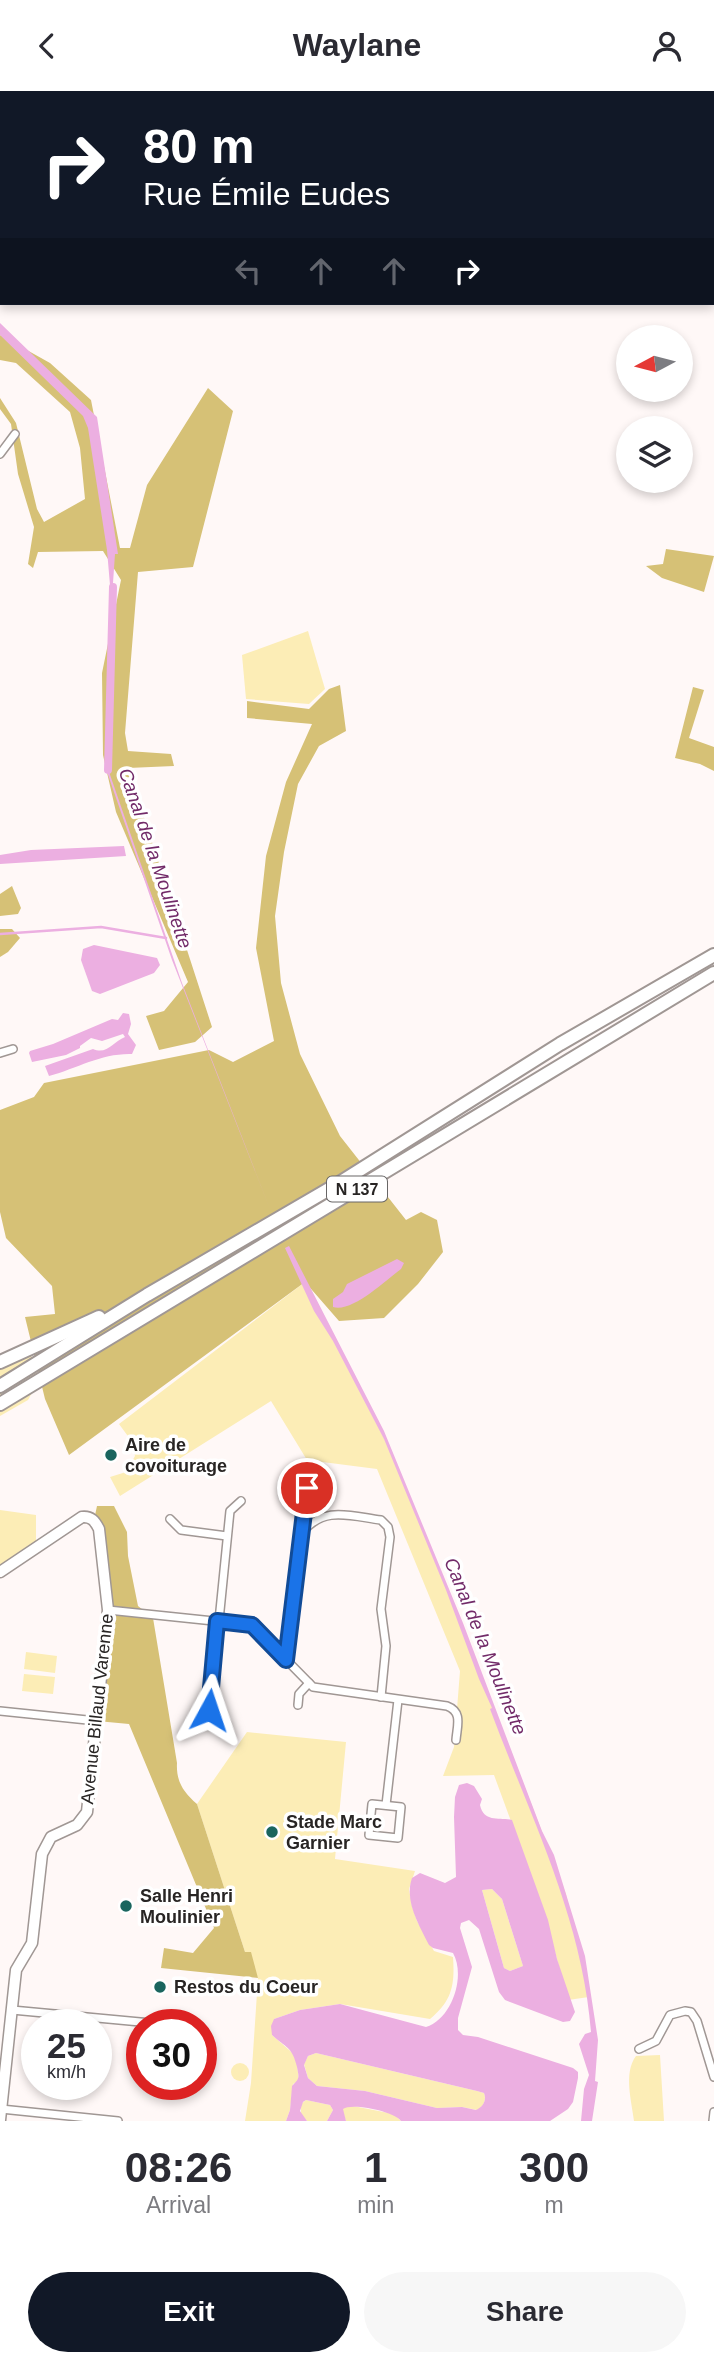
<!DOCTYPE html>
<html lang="en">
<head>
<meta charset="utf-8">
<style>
	:root { --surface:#fff; --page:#f7f7f7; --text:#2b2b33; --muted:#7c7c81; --accent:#111827 }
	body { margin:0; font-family:Arial,sans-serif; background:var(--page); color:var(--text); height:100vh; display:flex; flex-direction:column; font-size:26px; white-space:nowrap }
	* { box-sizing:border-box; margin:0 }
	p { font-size:23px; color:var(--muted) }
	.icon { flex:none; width:38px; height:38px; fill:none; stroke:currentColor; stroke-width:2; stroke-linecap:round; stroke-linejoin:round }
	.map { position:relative; height:2030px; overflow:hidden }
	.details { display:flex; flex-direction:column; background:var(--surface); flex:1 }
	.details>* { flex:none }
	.guide { position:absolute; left:0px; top:0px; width:714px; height:214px; box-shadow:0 4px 10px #0003; background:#111827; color:#fff; overflow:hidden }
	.needle { width:46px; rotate:263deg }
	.controls { position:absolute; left:616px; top:234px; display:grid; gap:14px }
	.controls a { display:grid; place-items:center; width:77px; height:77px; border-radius:50%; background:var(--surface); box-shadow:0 4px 10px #0003; font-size:35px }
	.speed { position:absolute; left:21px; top:1918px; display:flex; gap:14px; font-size:35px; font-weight:700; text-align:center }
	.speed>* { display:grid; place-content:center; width:91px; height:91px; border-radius:50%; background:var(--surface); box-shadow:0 4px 10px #0003; line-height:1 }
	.speed small { font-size:18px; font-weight:400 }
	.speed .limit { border:10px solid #d22; background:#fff; color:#111 }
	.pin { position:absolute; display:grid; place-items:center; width:60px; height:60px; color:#fff; margin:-30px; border:4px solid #fff; border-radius:50%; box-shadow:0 2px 7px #0007 }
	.me { position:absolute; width:77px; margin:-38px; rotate:5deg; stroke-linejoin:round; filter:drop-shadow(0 0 5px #0008) }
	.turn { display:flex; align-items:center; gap:24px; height:147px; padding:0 28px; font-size:32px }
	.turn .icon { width:91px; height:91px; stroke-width:2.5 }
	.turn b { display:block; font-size:49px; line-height:60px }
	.lanes { display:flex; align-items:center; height:66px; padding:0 28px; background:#0003; justify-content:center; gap:35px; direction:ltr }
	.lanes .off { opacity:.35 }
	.eta { display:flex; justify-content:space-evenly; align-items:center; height:119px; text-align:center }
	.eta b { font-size:42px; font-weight:700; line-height:49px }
	.action { display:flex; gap:14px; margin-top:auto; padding:14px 28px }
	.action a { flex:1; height:80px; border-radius:42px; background:var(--accent); color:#fff; font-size:28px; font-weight:700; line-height:80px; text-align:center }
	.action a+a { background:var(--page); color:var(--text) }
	header { display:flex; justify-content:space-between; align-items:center; height:91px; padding:0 28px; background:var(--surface); font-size:32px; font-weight:700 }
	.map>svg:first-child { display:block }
	.green { fill:#fcedb6 }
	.forest { fill:#d6c176 }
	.water { fill:#ecafe1; fill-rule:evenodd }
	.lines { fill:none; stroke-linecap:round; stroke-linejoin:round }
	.stream { stroke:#ecafe1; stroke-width:2.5 }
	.canal { stroke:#ecafe1; stroke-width:8 }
	.street-casing { stroke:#a09794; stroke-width:10 }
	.secondary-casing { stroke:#a09794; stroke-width:13 }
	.highway-casing { stroke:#a09794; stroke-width:16 }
	.street { stroke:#fff; stroke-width:7 }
	.secondary { stroke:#fff; stroke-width:10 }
	.highway { stroke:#fff; stroke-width:12 }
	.route-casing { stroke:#114b97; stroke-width:18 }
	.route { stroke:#1a73e8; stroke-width:12 }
	.poi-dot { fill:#1a655e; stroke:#fff; stroke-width:2.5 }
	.labels { text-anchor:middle; stroke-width:7; stroke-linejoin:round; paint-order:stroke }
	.shield { fill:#fff; stroke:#686666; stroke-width:2 }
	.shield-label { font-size:16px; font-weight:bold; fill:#282524 }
	.poi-label { font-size:18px; font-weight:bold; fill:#282524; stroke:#fff; text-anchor:start }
	.street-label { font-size:18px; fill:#282524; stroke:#fff }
	.water-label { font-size:19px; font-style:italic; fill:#722b69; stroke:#fff }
</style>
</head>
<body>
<header><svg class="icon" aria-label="back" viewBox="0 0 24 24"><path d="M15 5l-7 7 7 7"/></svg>Waylane<svg class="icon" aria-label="person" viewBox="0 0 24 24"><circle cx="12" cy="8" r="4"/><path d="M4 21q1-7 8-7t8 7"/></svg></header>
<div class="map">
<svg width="714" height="2030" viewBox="0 0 714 2030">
	<rect width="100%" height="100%" fill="#fff8f7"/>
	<!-- green -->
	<g class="green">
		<path d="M308 540 325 598 309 613 246 608 242 564Z"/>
		<path d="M305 1191 393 1365 453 1510 566 1803 589 1906 568 1909 544 1820 494 1684 443 1685 454 1656 460 1580 377 1378 307 1369 271 1310 120 1405 110 1386 126 1381 135 1365 130 1348 119 1333Z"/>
		<path d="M29 1258 39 1289 28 1309 0 1325V1270Z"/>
		<path d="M0 1419 36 1424V1453L0 1479Z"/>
		<path d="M26 1561 57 1565 55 1582 24 1578Z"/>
		<path d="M24 1583 55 1586 53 1603 22 1600Z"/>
		<path d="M247 1641 346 1651 335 1768 415 1780 409 1798 412 1815 417 1830 434 1860 453 1866C455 1894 452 1910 430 1928L340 1913 300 1919 274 1928 272 1944 296 1965 299 1990 293 1993 290 2019 286 2030H245L251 1992 258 1887 245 1861 197 1713Z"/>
		<path d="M492 1798 502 1808 523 1875 510 1880 504 1877 482 1799Z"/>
		<path d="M316 1962 477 2000 484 2002C487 2009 483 2016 477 2019L462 2016 437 2017 365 2000 317 1995 308 1987 304 1973 308 1965Z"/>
		<path d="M660 1964 664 2030H634C632 2011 623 1982 636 1965Z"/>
		<circle cx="240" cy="1981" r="9"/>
		<path d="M306 2009 330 2014 333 2019 327 2030H307L301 2024V2013Z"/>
		<path d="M348 2014 394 2023 401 2030H346L342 2018Z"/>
	</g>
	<!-- forest -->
	<g class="forest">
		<path d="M0 244 50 272 91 309 120 457H130L147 394 208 297 233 320 193 476 138 481 125 642 128 660 171 663 174 675 128 677 212 936 195 951 159 959 146 925 164 920 188 891 116 721 103 664 102 582 121 489 103 460 38 461 33 477 28 473 34 436 18 383 11 333 0 318V307L16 332 37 418 44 431 85 408 80 357 70 321 16 272 0 269Z"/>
		<path d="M666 458 714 465 704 501 662 487 646 475 663 473Z"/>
		<path d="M340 594 346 640 319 655 298 693 284 761 275 825 281 892 300 963 340 1045 406 1129 421 1121 437 1129 443 1161 418 1193 384 1227 339 1230 305 1191 69 1364 45 1308 25 1226 55 1223 52 1195 6 1147 0 1121V1019L34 1006 44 992 209 959 233 971 274 950 256 857 266 765 286 691 312 633 247 627V610L309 618 329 598Z"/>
		<path d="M693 596 704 599 689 647 714 656V680L700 673 675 667Z"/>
		<path d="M12 795 21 817 18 823 0 825V803Z"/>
		<path d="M0 838H12L20 847 8 861 0 866Z"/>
		<path d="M97 1415H114L127 1441 128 1465 138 1515 153 1527 177 1672C176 1690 183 1701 197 1713L245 1861H251L258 1887 161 1877 164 1857 193 1862 214 1837 129 1633 97 1630 108 1519 94 1429Z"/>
	</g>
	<!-- water -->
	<g class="water">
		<path d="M0 232 97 326 118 463H115L113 492 107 675 182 892 270 1118 172 869 105 675 111 506 107 459 88 337 83 325 0 244Z"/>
		<path d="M124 755 126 765 0 773V764L31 759Z"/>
		<path d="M94 854 157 867 160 874 154 882 100 903 92 900 81 869 83 858Z"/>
		<path d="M123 922 129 923 131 933 128 943 136 954 132 963C102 962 78 977 49 985L45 975 93 958C107 964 113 951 125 946L123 943 102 950 91 947 80 955V957L66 964 32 971 29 962 30 960 53 953 112 928 118 929Z"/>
		<path d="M289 1155 384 1340 463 1532 542 1740 554 1764 585 1865 598 1949 595 1990 598 1991 592 2030H581L584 1998 589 1984 579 1953 585 1943 591 1941C582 1826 530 1725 490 1618L492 1617 479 1588 446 1499 384 1348 333 1250 314 1220 285 1157Z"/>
		<path d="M397 1168 404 1172 401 1178C386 1189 352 1222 333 1216V1208L343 1201 347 1193Z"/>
		<path d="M467 1692 474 1695 482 1708 480 1714C484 1732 499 1726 512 1729L548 1829 557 1868 575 1921 570 1930 563 1931 505 1909 499 1901 479 1838 469 1829 461 1832 460 1837 472 1876 458 1927V1939L463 1944 478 1946 573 1977 578 1981V1987L573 2011 568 2018 550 2030H401C396 2021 352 2011 343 2018L346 2030H327L333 2019 330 2014 306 2009 303 2011 300 2020 307 2030H286L290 2019 292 1995C300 1987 299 1987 297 1976 292 1955 286 1957 272 1944L271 1935 274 1928 300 1919 340 1913 426 1936C452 1928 466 1885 453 1862L433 1857 429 1854C419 1834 404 1810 412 1787L420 1782 445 1792 456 1786 454 1726 455 1706 459 1694ZM492 1798 502 1808 523 1875 510 1880 504 1877 482 1799ZM316 1962 477 2000 484 2002C487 2009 483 2016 476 2019L462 2016 437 2017 365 2000 317 1995 308 1987 304 1974 308 1965Z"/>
	</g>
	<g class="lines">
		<!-- stream -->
		<path class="stream" d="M0 843 101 836 166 847"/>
		<!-- canal -->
		<path class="canal" d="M108 679 113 496"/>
		<defs>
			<g id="street">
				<path d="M0 363 15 343"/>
				<path d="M0 962 13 958"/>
				<path d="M170 1428 181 1439 227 1445"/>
				<path d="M302 1443 309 1374"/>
				<path d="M108 1519 252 1534 313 1596 447 1615C463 1621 457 1635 456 1649"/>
				<path d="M286 1568 301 1443C323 1414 350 1425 381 1429L388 1436 390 1446 381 1518 386 1555 381 1606"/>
				<path d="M298 1614 299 1603 309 1592"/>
				<path d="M210 1619 230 1420 241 1410"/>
				<path d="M0 1620 97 1630"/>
				<path d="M372 1713 401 1716 398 1747 369 1744Z"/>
				<path d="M386 1714 398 1609"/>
				<path d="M12 1919 151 1932"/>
				<path d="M639 1958 656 1950 670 1924 685 1920 691 1921 697 1930 714 1986"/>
				<path d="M1 2018 118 2030"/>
				<path d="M713 2030 714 2021"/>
			</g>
			<path id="secondary" d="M0 1481 82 1426C91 1425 95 1430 99 1438L108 1519 87 1721 77 1734 51 1746 42 1763 32 1852 16 1879 0 2029"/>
			<g id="highway">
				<path d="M0 1271 99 1226"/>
				<path d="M0 1295 147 1204 336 1094 560 953 714 864"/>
				<path d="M0 1313 714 882"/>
			</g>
		</defs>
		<!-- street casing -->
		<use href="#street" class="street-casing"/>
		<!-- secondary casing -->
		<use href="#secondary" class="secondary-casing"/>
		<!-- highway casing -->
		<use href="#highway" class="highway-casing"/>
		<!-- street -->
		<use href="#street" class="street"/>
		<!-- secondary -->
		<use href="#secondary" class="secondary"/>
		<!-- highway -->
		<use href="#highway" class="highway"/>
	</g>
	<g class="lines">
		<defs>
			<path id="route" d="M209 1619 217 1530 252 1534 286 1569 307 1397"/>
		</defs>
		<!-- route casing -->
		<use href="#route" class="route-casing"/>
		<!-- route -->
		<use href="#route" class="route"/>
	</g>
	<!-- markers -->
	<g class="poi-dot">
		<circle cx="111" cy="1364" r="7"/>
		<circle cx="272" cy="1741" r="7"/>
		<circle cx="126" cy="1815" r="7"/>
		<circle cx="160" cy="1896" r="7"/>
	</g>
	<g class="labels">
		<!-- shield labels -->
		<rect class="shield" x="327" y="1085.5" width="60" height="25" rx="5"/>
		<g class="shield-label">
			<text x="357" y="1104">N 137</text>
		</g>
		<!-- poi labels -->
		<g class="poi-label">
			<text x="125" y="1360">Aire de<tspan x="125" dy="21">covoiturage</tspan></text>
			<text x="286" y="1737">Stade Marc<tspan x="286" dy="21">Garnier</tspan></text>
			<text x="140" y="1811">Salle Henri<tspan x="140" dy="21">Moulinier</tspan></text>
			<text x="174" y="1902">Restos du Coeur</text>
		</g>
		<!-- street labels -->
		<g class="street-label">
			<text transform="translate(97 1618) rotate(-84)" y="6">Avenue Billaud Varenne</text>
		</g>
		<!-- water labels -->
		<g class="water-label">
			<text transform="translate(156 767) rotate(71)" y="7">Canal de la Moulinette</text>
			<text transform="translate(486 1555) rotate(68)" y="7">Canal de la Moulinette</text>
		</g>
	</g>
</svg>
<div class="controls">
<a><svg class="needle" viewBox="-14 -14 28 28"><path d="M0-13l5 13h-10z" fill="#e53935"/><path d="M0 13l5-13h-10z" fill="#7c7c81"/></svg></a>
<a><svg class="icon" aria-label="layers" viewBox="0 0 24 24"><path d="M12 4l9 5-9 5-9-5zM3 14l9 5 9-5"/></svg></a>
</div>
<div class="speed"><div>25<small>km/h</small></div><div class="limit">30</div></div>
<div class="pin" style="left:307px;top:1397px;background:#d93025"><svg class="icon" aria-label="arrive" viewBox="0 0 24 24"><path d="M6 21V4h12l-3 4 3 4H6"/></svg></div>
<svg class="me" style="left:209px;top:1619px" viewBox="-20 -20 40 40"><path d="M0-17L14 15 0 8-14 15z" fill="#1a73e8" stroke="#fff" stroke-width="4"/></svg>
<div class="guide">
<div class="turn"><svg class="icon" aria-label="right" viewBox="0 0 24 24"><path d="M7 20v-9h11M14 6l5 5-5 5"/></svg><div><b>80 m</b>Rue Émile Eudes</div></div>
<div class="lanes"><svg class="icon off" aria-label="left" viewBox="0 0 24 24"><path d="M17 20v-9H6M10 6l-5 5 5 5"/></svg><svg class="icon off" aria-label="ahead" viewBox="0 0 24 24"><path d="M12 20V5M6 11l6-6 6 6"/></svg><svg class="icon off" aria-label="ahead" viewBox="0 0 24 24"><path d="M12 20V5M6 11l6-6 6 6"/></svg><svg class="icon" aria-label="right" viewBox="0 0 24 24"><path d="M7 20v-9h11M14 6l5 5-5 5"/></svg></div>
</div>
</div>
<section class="details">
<div class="eta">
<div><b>08:26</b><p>Arrival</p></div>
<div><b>1</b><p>min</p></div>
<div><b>300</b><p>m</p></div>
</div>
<div class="action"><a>Exit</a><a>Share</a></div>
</section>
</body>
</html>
